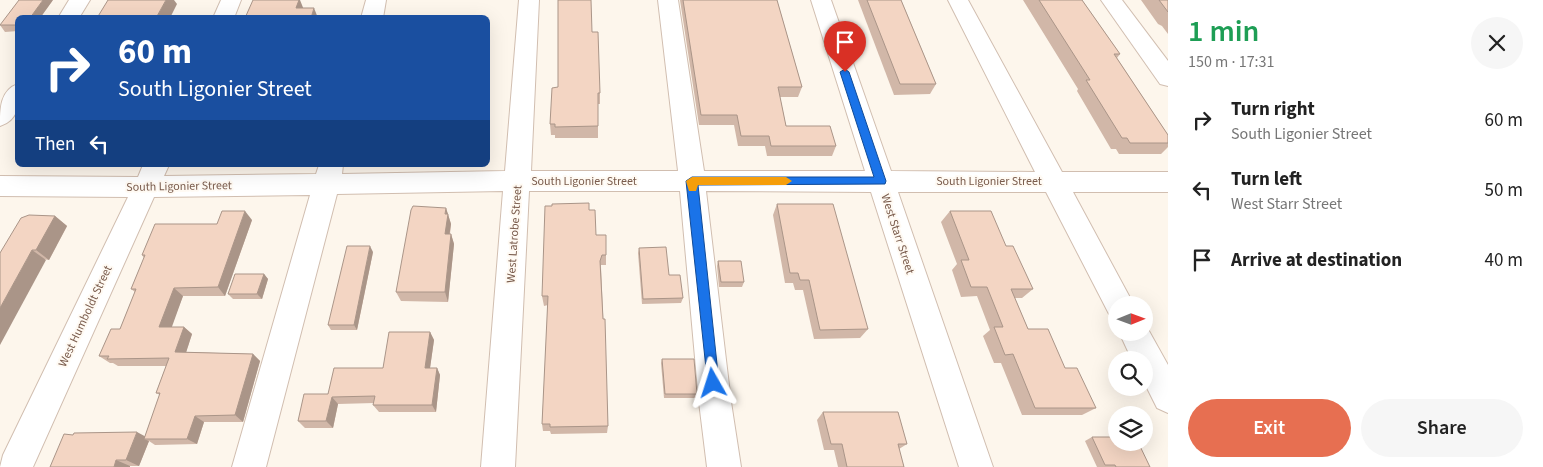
<!DOCTYPE html>
<html lang="en">
<head>
<meta charset="utf-8">
<style>
	:root { --surface:#fff; --page:#f6f6f6; --text:#222; --muted:#767676; --accent:#e76f51 }
	body { margin:0; font-family:"Source Sans 3",sans-serif; background:var(--page); color:var(--text); height:100vh; display:flex; flex-direction:column; font-size:19px; white-space:nowrap }
	* { box-sizing:border-box; margin:0 }
	p { font-size:16px; color:var(--muted) }
	.icon { flex:none; width:28px; height:28px; fill:none; stroke:currentColor; stroke-width:2; stroke-linecap:round; stroke-linejoin:round }
	.map { position:relative; flex:1; overflow:hidden }
	.panel { display:flex; flex-direction:column; background:var(--surface); width:375px }
	.panel>* { flex:none }
	.top-card { position:absolute; left:15px; top:15px; width:475px; height:152px; border-radius:8px; box-shadow:0 5px 20px #0002; background:#1a4fa0; color:#fff; overflow:hidden }
	.needle { width:32px; rotate:89deg }
	.fabs { position:absolute; left:1108px; top:296px; display:grid; gap:10px }
	.fabs a { display:grid; place-items:center; width:45px; height:45px; border-radius:50%; background:var(--surface); box-shadow:0 5px 20px #0002; font-size:25px }
	.pin { position:absolute; display:grid; place-items:center; width:42px; height:42px; color:#fff; margin:-51px -21px; border-radius:50% 50% 50% 0; rotate:-45deg; box-shadow:0 0 5px #0007 }
	.pin .icon { rotate:45deg }
	.me { position:absolute; width:55px; margin:-28px; rotate:354deg; stroke-linejoin:round; filter:drop-shadow(0 0 4px #0008) }
	.turn { display:flex; align-items:center; gap:18px; height:105px; padding:0 20px; font-size:22px }
	.turn .icon { width:65px; height:65px; stroke-width:2.5 }
	.turn b { display:block; font-size:35px; line-height:42px }
	.then { display:flex; align-items:center; height:48px; padding:0 20px; background:#0003; gap:10px; font-size:19px }
	.round { display:grid; place-items:center; flex:none; width:52px; height:52px; border-radius:26px; background:var(--page) }
	.overview { display:flex; align-items:center; justify-content:space-between; height:85px; padding:0 20px }
	h1 { font-size:30px; font-weight:600; line-height:38px; color:#1e9e55 }
	.button { display:flex; gap:10px; margin-top:auto; padding:10px 20px }
	.button a { flex:1; height:58px; border-radius:30px; background:var(--accent); color:#fff; font-size:20px; font-weight:600; line-height:58px; text-align:center }
	.button a+a { background:var(--page); color:var(--text) }
	ul { padding:0; list-style:none }
	li { display:flex; align-items:center; gap:15px; height:70px; padding:0 20px }
	li div { flex:1 }
	li b { display:block; font-size:19px }
	li em { font-style:normal }
	main { display:flex; flex:1; min-height:0 }
	.map>svg:first-child { display:block }
	.lines { fill:none; stroke-linecap:round; stroke-linejoin:round }
	.minor-casing { stroke:#d1beb0; stroke-width:2 }
	.minor { fill:#fff; fill-rule:evenodd }
	.wall { fill:#d1b7a8 }
	.shaded-wall { fill:#aa9588 }
	.building { fill:#f3d5c3; stroke:#aa9588 }
	.route { fill:#1a73e8; stroke:#114b97 }
	.slow { fill:#f59e0b }
	.labels { text-anchor:middle; stroke-width:4; stroke-linejoin:round; paint-order:stroke }
	.street-label { font-size:12px; fill:#7a5c4d; stroke:#fffaf3 }
</style>
</head>
<body>
<main>
<div class="map">
<svg width="1168" height="467" viewBox="0 0 1168 467">
	<rect width="100%" height="100%" fill="#fdf6ec"/>
	<g class="lines">
		<defs>
			<g id="minor">
				<path d="M69 0H90L79 18H58Z"/>
				<path d="M221 0H241L234 18H213Z"/>
				<path d="M366 0H386L383 18H361Z"/>
				<path d="M519 0H539L531 171H678L658 0H678L704 171H865L811 0H831L891 171 1035 172 948 0H968L1062 172H1168V192H1073L1134 305H1116V317L1109 314 1046 192H898L993 467H959L871 192 706 191 731 402 741 467H707L699 402 680 191H529L515 467H481L503 191 337 194 266 467H232L310 195 154 197 33 467H0L3 455 128 197 0 196V176L138 177 143 165H169L164 176 316 174 319 165H343L342 174 505 171Z"/>
				<path d="M1101 0H1122L1168 61V86L1160 84Z"/>
				<path d="M18 84C18 102 21 119 0 126 0 109 0 90 18 84Z"/>
				<path d="M1144 322 1168 365V413L1157 408 1144 382V360H1132L1119 332H1144Z"/>
			</g>
		</defs>
		<!-- minor casing -->
		<use href="#minor" class="minor-casing"/>
		<!-- minor -->
		<use href="#minor" class="minor"/>
	</g>
	<!-- wall -->
	<g class="wall">
		<path d="M53 0 40 18H18V31L5 32 0 25Z"/>
		<path d="M680 0H777L802 87 798 97H780L786 126 836 146 832 156H767L765 146H738L734 125H699Z"/>
		<path d="M858 0H901L936 84 930 94 894 95Z"/>
		<path d="M1023 0H1082L1120 54 1117 58 1168 135V147L1161 154H1119L1116 149H1111L1077 91 1078 89Z"/>
		<path d="M1141 0H1168V34L1162 26 1158 24Z"/>
		<path d="M592 32 600 93V104H598V138H555V135H551L550 124 558 87Z"/>
		<path d="M777 204 868 329 860 338 814 339 803 290H795L793 283H785L773 215Z"/>
		<path d="M446 208 451 224 450 234H451L454 244 448 302 401 301 396 292Z"/>
		<path d="M589 210 596 235 606 255V265H601V267L608 426 607 433 551 434 550 431H543L542 424 548 305 544 306 542 296Z"/>
		<path d="M950 211 1006 246 1033 289 1022 298H1015L1028 329 1065 368 1096 408 1082 415H1022L1001 363H994L983 336 990 330 977 296 961 297 952 270 957 264 941 222Z"/>
		<path d="M55 216 67 226 49 260 0 253Z"/>
		<path d="M252 220 225 296H183L171 327H184L192 334 186 352 253 354 260 361 243 422H204L197 444 155 445 149 441 139 466H130V467H50L145 436 160 395 156 393 166 366H118L113 363H110L99 356 120 329 135 292 131 289 144 258 142 255 217 224Z"/>
		<path d="M639 248 669 275 683 298 681 303 642 304 638 253Z"/>
		<path d="M373 252 357 330H331L328 325Z"/>
		<path d="M718 261 744 282 742 287H719L717 266Z"/>
		<path d="M264 274 268 279 262 299H233L228 294Z"/>
		<path d="M430 332 434 340 430 368H437L440 375 436 412H379L373 405 374 403 338 404 333 428H305L298 421 328 394 383 368Z"/>
		<path d="M662 359 697 394 696 398H664L661 363Z"/>
		<path d="M823 412 907 444 899 449 904 467H838L834 450H824L817 420Z"/>
		<path d="M1092 437 1150 467H1097L1085 441Z"/>
	</g>
	<!-- shaded-wall -->
	<g class="shaded-wall">
		<path d="M43 0H53L40 18H30Z"/>
		<path d="M166 0H174L177 4 170 18H156Z"/>
		<path d="M294 0H300L304 10 296 8Z"/>
		<path d="M314 8 318 18H311Z"/>
		<path d="M446 208 451 224 448 244 445 234Z"/>
		<path d="M245 211 252 220 225 296 218 287Z"/>
		<path d="M55 216 67 226 49 260 36 250Z"/>
		<path d="M451 234 454 244 448 302 445 292Z"/>
		<path d="M370 246 373 252 357 330 354 325Z"/>
		<path d="M32 250 46 260 0 345V308Z"/>
		<path d="M264 274 268 279 262 299 257 294Z"/>
		<path d="M174 288 183 296 169 335 159 327Z"/>
		<path d="M184 327 192 334 184 359 175 352Z"/>
		<path d="M430 332 434 340 429 375 425 368Z"/>
		<path d="M253 354 260 361 243 422 235 415Z"/>
		<path d="M437 368 440 375 436 412 432 405Z"/>
		<path d="M332 397 338 404 333 428 326 421Z"/>
		<path d="M195 416 204 422 197 444 187 439Z"/>
		<path d="M137 432 150 439H144L149 441 139 466 126 460Z"/>
		<path d="M116 460 130 466V467H114Z"/>
	</g>
	<!-- building -->
	<g class="building">
		<path d="M19 0H43L30 18H18V25H0Z"/>
		<path d="M108 0H166L156 18H97Z"/>
		<path d="M253 0H299L296 8H314L311 18H245Z"/>
		<path d="M558 0H591L592 32H598L600 93H598V126L555 127V124H550L552 88 558 87Z"/>
		<path d="M683 0H777L802 87H778L786 126H830L836 146H771L769 136H741L737 115H701Z"/>
		<path d="M867 0H901L936 84H900Z"/>
		<path d="M1039 0H1082L1120 54H1114L1168 135V143H1130L1127 138H1122L1086 80H1090Z"/>
		<path d="M1159 0H1168V12Z"/>
		<path d="M589 203V210H595L596 235H606V255H602L600 261 603 319H605L608 426 550 427V424H542L548 296H542L545 206H552V204Z"/>
		<path d="M777 204H833L868 329 820 330 809 280H800L798 273H790Z"/>
		<path d="M413 206 446 208 445 214H448L445 234H451L445 292H396L411 210Z"/>
		<path d="M222 211H245L218 287 174 288 159 327H184L175 352 253 354 235 415 195 416 187 439H144L160 393H156L169 358 107 359 109 356H99L111 329H120L136 289H131L145 255H142L155 224H217Z"/>
		<path d="M950 211H991L1006 246H1013L1033 289H1011L1028 329H1048L1065 368H1077L1096 408H1035L1013 354 1005 355 994 327H1003L987 287H971L961 260H969Z"/>
		<path d="M29 215 55 216 36 250H32L0 308V253L21 218Z"/>
		<path d="M347 246H370L354 325H328Z"/>
		<path d="M666 247 669 275H680L683 298 643 299 639 248Z"/>
		<path d="M718 261H741L744 282H721Z"/>
		<path d="M235 274H264L257 294H228Z"/>
		<path d="M389 332H430L425 368H437L432 405H373L375 396 332 397 326 421H298L304 394H328L334 368H383Z"/>
		<path d="M662 359H694L697 394H665Z"/>
		<path d="M823 412H898L907 444H898L904 467H847L842 444H831Z"/>
		<path d="M137 432 126 460H116L114 467H50L64 434 73 435 74 433Z"/>
		<path d="M1092 437H1116V442H1138L1150 467H1116L1115 465H1105Z"/>
	</g>
	<!-- route -->
	<path class="route" d="M845 69 849 72 886 181 885 184 698 185 719 383 718 387 713 389 708 387 686 181 692 177H874L840 72Z"/>
	<!-- slow -->
	<path class="slow" d="M692 177H786L792 181 786 185H698L696 191H689L686 181Z"/>
	<g class="labels">
		<!-- street labels -->
		<g class="street-label">
			<text x="584" y="185">South Ligonier Street</text>
			<text x="989" y="185">South Ligonier Street</text>
			<text transform="translate(179 186) rotate(-1)" y="4">South Ligonier Street</text>
			<text transform="translate(514 234) rotate(-86)" y="4">West Latrobe Street</text>
			<text transform="translate(898 234) rotate(72)" y="4">West Starr Street</text>
			<text transform="translate(85 316) rotate(-65)" y="4">West Humboldt Street</text>
		</g>
	</g>
</svg>
<div class="fabs">
<a><svg class="needle" viewBox="-14 -14 28 28"><path d="M0-13l5 13h-10z" fill="#e53935"/><path d="M0 13l5-13h-10z" fill="#767676"/></svg></a>
<a><svg class="icon" aria-label="search" viewBox="0 0 24 24"><circle cx="10" cy="10" r="6"/><path d="M15 15l6 6"/></svg></a>
<a><svg class="icon" aria-label="layers" viewBox="0 0 24 24"><path d="M12 4l9 5-9 5-9-5zM3 14l9 5 9-5"/></svg></a>
</div>
<div class="pin" style="left:845px;top:72px;background:#d93025"><svg class="icon" aria-label="arrive" viewBox="0 0 24 24"><path d="M6 21V4h12l-3 4 3 4H6"/></svg></div>
<svg class="me" style="left:713px;top:383px" viewBox="-20 -20 40 40"><path d="M0-17L14 15 0 8-14 15z" fill="#1a73e8" stroke="#fff" stroke-width="4"/></svg>
<div class="top-card">
<div class="turn"><svg class="icon" aria-label="right" viewBox="0 0 24 24"><path d="M7 20v-9h11M14 6l5 5-5 5"/></svg><div><b>60 m</b>South Ligonier Street</div></div>
<div class="then">Then<svg class="icon" aria-label="left" viewBox="0 0 24 24"><path d="M17 20v-9H6M10 6l-5 5 5 5"/></svg></div>
</div>
</div>
<section class="panel">
<div class="overview"><div><h1>1 min</h1><p>150 m · 17:31</p></div><a class="round"><svg class="icon" aria-label="close" viewBox="0 0 24 24"><path d="M6 6l12 12M18 6L6 18"/></svg></a></div>
<ul>
<li><svg class="icon" aria-label="right" viewBox="0 0 24 24"><path d="M7 20v-9h11M14 6l5 5-5 5"/></svg><div><b>Turn right</b><p>South Ligonier Street</p></div><em>60 m</em></li>
<li><svg class="icon" aria-label="left" viewBox="0 0 24 24"><path d="M17 20v-9H6M10 6l-5 5 5 5"/></svg><div><b>Turn left</b><p>West Starr Street</p></div><em>50 m</em></li>
<li><svg class="icon" aria-label="arrive" viewBox="0 0 24 24"><path d="M6 21V4h12l-3 4 3 4H6"/></svg><div><b>Arrive at destination</b></div><em>40 m</em></li>
</ul>
<div class="button"><a>Exit</a><a>Share</a></div>
</section>
</main>
</body>
</html>
